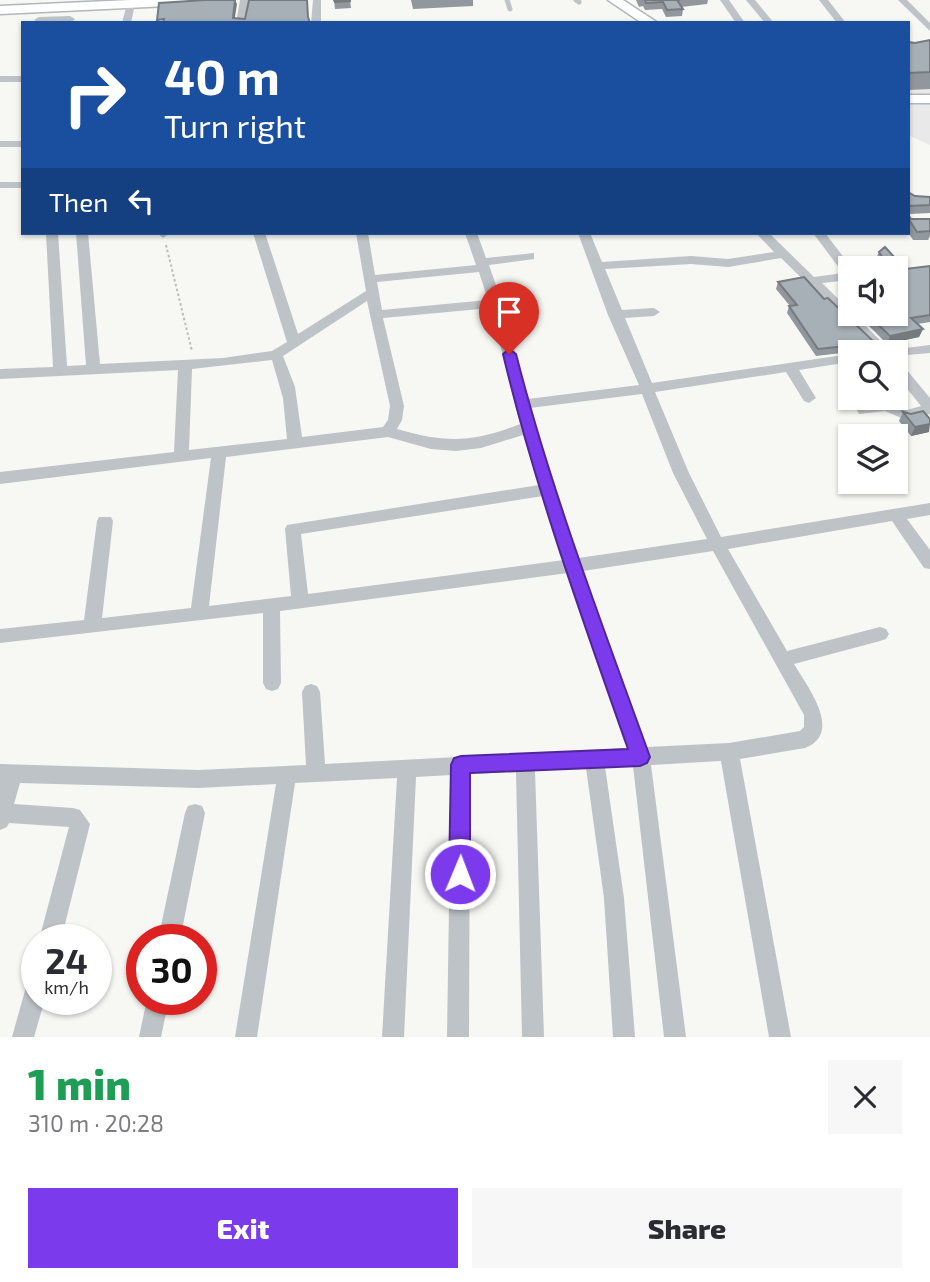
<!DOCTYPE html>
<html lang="en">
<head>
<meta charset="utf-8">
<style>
	:root { --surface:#fff; --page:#f7f7f7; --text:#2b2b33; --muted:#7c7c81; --accent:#7c3aed }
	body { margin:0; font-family:"Exo 2",sans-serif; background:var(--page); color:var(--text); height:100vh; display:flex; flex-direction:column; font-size:26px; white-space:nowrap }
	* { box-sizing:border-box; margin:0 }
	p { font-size:23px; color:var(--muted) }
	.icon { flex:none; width:38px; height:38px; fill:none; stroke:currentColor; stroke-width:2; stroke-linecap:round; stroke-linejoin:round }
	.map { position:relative; height:1037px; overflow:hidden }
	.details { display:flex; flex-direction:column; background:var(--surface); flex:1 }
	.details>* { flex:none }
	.top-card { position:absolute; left:21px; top:21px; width:889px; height:214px; border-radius:0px; box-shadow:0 2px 5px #0004; background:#1a4fa0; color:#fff; overflow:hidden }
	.buttons { position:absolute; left:838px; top:256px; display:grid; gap:14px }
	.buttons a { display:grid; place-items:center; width:70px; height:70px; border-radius:0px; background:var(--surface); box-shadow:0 2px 5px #0004; font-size:35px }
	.speed { position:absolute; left:21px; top:924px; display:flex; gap:14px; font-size:35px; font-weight:700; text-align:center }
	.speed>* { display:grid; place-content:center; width:91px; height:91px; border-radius:50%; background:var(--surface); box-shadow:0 2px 5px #0004; line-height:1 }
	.speed small { font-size:18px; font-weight:400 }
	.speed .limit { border:10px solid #d22; background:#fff; color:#111 }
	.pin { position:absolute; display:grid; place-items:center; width:60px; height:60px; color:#fff; margin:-72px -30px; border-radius:50% 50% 50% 0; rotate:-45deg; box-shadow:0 0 7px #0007 }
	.pin .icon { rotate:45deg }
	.me { position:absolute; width:77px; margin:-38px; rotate:1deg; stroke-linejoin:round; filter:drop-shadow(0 0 5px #0008) }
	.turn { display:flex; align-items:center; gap:24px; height:147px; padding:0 28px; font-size:32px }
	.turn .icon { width:91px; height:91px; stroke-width:2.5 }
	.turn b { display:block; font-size:49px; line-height:60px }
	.then { display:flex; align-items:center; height:66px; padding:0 28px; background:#0003; gap:14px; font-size:26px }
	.round { display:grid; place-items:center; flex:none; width:74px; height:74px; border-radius:0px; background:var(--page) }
	.head { display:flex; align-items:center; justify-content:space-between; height:119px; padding:0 28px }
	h1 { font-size:42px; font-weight:800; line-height:52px; color:#1e9e55 }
	.button { display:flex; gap:14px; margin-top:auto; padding:14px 28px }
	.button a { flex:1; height:80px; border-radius:0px; background:var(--accent); color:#fff; font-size:28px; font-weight:800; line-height:80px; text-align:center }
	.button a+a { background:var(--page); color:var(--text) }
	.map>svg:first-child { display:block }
	.built { fill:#e8e9e8 }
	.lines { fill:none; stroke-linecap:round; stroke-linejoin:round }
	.secondary-casing { stroke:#b1b7bb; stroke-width:3 }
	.path { stroke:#b9bcbf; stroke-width:2; stroke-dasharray:2.5 2.5; stroke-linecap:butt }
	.lane { stroke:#bec3c7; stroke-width:5 }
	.street { fill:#bec3c7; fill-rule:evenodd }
	.secondary { fill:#fff; fill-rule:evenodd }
	.wall { fill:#90979d }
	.shaded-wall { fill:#757b7f }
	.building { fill:#a7b0b6; stroke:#757b7f; stroke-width:2 }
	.route { fill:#7c3aed; stroke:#51269a; stroke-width:2 }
</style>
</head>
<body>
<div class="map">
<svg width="930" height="1037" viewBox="0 0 930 1037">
	<rect width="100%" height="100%" fill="#f7f7f4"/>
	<!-- built -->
	<path class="built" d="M930 46V145L908 135V48Z"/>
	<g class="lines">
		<defs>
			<g id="secondary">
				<path d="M130 0H217L211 4 0 14V6Z"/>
				<path d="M608 0H623L658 23H642Z"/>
				<rect x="908" y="95" width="22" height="8"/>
			</g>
		</defs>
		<!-- secondary casing -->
		<use href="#secondary" class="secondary-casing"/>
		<!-- path -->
		<path class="path" d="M166 245 192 351"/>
		<!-- lane -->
		<g class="lane">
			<path d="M507 0 510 9"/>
			<path d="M576 0 579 2"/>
		</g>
		<!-- street -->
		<g class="street">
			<path d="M240 0H248L246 23H236Z"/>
			<path d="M313 0H321V23H311Z"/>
			<path d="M720 0H729L745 23H736Z"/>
			<path d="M746 0H755L774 23H765Z"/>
			<path d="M819 0H828L846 23H837Z"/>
			<path d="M898 0H907L930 23V31Z"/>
			<path d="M131 1 135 4 131 23H122L127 4Z"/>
			<path d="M70 16 75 19 73 21 39 23 34 20 39 17Z"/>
			<rect x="0" y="76" width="23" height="6"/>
			<rect x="0" y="141" width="23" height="6"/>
			<rect x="0" y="182" width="23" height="6"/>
			<path d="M46 233H58L67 366 86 365 76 233H88L100 364 223 358 272 351 287 342 253 233H265L298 334 366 291 356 233H368L375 275 476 265 465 233H477L486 258 534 253V259L489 265 502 303 528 399 639 385 608 315 578 233H590L602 262 691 256 728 259 774 252 756 233H769L814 277 843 273 813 233H825L852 268 850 280 822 283 890 350 930 345V353L896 356V352H877L781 258 728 267 691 264 605 269 622 310 654 308 660 312 654 316 625 318 652 383 850 354V362L799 370 816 398 809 403 804 401 786 372 655 392 689 473 721 537 930 503V515L907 519 930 550V569L924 568 892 521 728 549 787 651 880 627 886 629 889 634 886 639 880 641 794 664C807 686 844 733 805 748L740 759 791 1037H769L721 761 651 765 686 1037H664L633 766 605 767 624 898 635 1037H613L604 898 586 768 535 771 544 1037H522L516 772 470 774 469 1037H447L451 775 416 777 404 1037H382L397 778 295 783 257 1037H235L276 784 199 788 20 783 14 804 73 808 80 810 90 824 61 940H39L69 827 9 823 7 827 0 830V764L199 770 306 765 302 692 305 686 311 684 317 686 320 692 325 764 628 748 568 573 280 611 281 683 278 689 272 691 266 689 263 683V613L0 643V629L84 620 97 521 99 517H111L113 521 102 618 191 608 211 458 0 484V472L174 452 178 370 0 379V369L53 367ZM479 272 488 300 382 310 377 282ZM367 301 390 406 388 420 383 427 302 437 295 387 283 356ZM491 308 520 424C473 443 445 443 397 429L402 420 404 406 383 318ZM272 360 283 398 287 439 189 450 192 369ZM642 394 673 473 707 539 579 558 530 408ZM523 435 539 485 287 525 285 529 291 596 209 606 226 457 388 437 431 449 456 451 481 448ZM543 496 564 560 308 594 301 534ZM713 551 804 715V727L800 731 729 743 647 747 583 571Z"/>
			<path d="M157 233H169V234L163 238Z"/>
			<path d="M896 361 901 363 930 398V414L906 420 885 411 859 414 857 410 859 406 886 401 907 410 921 406 896 375Z"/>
			<path d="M195 804 202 806 205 813 180 940H158L185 813 188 806Z"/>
			<path d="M37 976V999H45L34 1037H12L26 987 29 979Z"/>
			<path d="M147 999H169L161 1037H139Z"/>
		</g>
		<!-- secondary -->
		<use href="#secondary" class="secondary"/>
	</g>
	<!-- wall -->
	<g class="wall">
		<path d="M334 0H350L351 8 335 9Z"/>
		<path d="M411 0H473V6L413 9Z"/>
		<path d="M636 0H708L707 4 681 7 683 9 682 16 666 17 662 9 645 10 643 6 639 7Z"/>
		<path d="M930 40V89L908 90V42L915 43Z"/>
		<path d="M908 192 915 196 930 197V213L909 214V216L911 219H930V236L928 240H913L908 232Z"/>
		<path d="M885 247 896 259 897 270 930 266V322L917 324 923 329 919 337 887 344 856 313H896V268H882L876 259 879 252Z"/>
		<path d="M778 282 824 299 872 345 869 352H850L816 356 787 313 789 306H790L776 289Z"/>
		<path d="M850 293V307L844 301 847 294Z"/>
		<path d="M850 358V374L843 366 846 359Z"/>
		<path d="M903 412 929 432 911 436 899 421Z"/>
	</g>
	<!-- shaded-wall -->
	<g class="shaded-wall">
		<path d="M235 0 237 4 234 23 233 18Z"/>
		<path d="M923 329 919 337 887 344 890 336Z"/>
		<path d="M872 340 870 345H872L869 352H859L861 347 869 341Z"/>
		<path d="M901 388 898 395 896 396V389Z"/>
		<path d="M873 397H888L872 401Z"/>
		<path d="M930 424 929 432 911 436 915 427Z"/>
	</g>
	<!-- building -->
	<g class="building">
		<path d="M205 0H235L233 18 245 19 249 0H307L308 17 310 23H163L164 19 157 20 159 3Z"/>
		<path d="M334 0H350V1L335 2Z"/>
		<path d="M645 0H680H677L683 9 667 10 663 2 646 3Z"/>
		<path d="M930 40V72L908 73V42L915 43Z"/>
		<path d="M908 192 915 196 930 197V205L909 206V216L911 219H930V231L917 232 908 218Z"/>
		<path d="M885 247 896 259 897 270 930 266V315L911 318 923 329 890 336 866 313H896V286L900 284 896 279V268H889L879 252Z"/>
		<path d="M804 277 824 299 828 298 872 340 869 341 872 345 861 347 865 352H855V345L818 349 789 306 797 305 778 282Z"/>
		<path d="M896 381 901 388 896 389Z"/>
		<path d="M923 411 930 419V424L915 427 903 412 911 414Z"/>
	</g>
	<!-- route -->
	<path class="route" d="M509 349 516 354C551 491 602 624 650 757L647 763 640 766 470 773V874L467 881 460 884 452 881 449 874 451 765 454 758 461 756 628 749C582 618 535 488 503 354Z"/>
</svg>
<div class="buttons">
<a><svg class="icon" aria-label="sound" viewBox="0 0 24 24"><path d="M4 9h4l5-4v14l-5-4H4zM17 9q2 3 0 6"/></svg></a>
<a><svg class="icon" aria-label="search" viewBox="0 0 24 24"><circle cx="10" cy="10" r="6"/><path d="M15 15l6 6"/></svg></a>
<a><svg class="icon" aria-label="layers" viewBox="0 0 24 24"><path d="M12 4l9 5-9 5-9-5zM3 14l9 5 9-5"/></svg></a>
</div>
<div class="speed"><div>24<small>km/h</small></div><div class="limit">30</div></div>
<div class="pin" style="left:509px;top:354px;background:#d93025"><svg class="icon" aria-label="arrive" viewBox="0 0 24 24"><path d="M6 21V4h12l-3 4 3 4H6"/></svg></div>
<svg class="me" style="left:460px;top:874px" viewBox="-20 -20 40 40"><circle r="17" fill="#7c3aed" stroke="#fff" stroke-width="3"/><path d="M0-11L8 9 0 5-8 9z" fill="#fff"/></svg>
<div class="top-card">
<div class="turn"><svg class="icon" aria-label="right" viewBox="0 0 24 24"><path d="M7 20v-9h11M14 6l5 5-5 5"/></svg><div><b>40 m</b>Turn right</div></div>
<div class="then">Then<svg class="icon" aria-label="left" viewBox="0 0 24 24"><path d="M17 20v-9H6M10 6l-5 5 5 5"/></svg></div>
</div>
</div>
<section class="details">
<div class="head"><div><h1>1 min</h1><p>310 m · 20:28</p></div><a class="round"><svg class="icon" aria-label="close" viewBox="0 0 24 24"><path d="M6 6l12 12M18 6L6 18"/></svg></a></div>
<div class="button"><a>Exit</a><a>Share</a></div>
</section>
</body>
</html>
